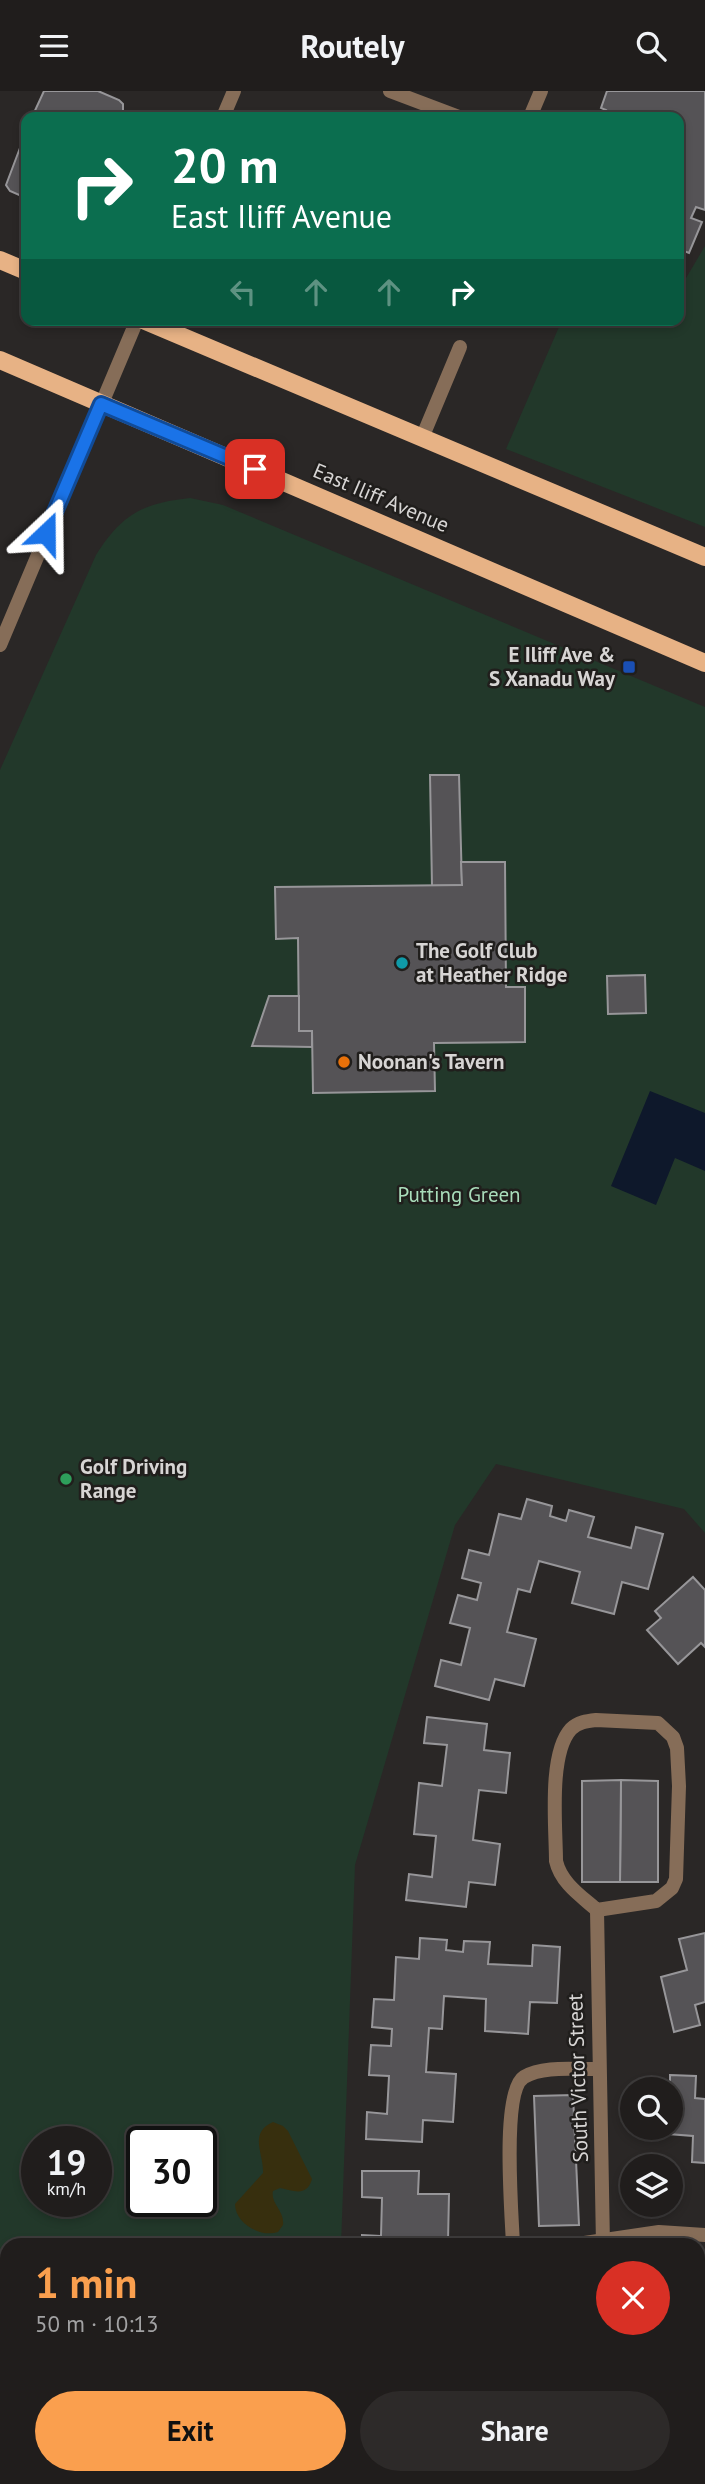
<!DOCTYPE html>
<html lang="en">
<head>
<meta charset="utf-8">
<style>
	:root { --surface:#201d1c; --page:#2d2a29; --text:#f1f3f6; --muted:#a2a2a3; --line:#3d3b3b; --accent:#fa9f4e }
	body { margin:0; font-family:"PT Sans",sans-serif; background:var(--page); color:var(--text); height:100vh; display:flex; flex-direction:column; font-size:26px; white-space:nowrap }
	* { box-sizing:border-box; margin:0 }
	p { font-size:23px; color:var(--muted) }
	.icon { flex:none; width:38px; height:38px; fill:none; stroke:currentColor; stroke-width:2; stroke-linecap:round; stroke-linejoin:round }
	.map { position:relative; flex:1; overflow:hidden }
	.panel { position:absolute; left:0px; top:2147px; width:705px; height:247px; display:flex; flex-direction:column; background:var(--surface); border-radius:21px 21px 0 0; box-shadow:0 4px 10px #0003,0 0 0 2px var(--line) }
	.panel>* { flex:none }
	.top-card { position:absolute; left:21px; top:21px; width:663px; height:214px; border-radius:14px; box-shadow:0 4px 10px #0003,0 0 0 2px var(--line); background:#0b6e4f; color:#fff; overflow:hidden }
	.fabs { position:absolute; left:620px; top:1986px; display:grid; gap:14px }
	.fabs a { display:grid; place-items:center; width:63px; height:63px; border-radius:50%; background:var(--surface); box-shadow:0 4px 10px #0003,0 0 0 2px var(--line); font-size:35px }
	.speed { position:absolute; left:21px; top:2035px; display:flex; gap:14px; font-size:35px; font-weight:700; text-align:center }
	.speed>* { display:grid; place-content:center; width:91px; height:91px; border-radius:50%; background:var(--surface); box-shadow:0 4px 10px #0003,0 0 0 2px var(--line); line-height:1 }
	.speed small { font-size:18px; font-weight:400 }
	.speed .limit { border:4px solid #111; border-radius:10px; background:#fff; color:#111 }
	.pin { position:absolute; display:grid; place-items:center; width:60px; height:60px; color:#fff; margin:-30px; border-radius:14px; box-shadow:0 4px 10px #0006 }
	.me { position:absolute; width:77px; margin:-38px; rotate:23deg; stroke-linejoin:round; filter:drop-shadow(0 0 5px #0008) }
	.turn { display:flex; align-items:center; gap:24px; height:147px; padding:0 35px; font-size:32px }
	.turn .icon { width:91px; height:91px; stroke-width:2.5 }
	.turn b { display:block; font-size:49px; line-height:60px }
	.lanes { display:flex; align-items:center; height:66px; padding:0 35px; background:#0003; justify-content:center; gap:35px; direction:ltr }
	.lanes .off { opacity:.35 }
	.round { display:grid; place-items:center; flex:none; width:74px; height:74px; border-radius:37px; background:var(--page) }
	.head { display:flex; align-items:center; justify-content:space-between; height:119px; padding:0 35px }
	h1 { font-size:42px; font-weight:600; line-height:52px; color:var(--accent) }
	.button { display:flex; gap:14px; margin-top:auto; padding:14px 35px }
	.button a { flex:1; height:80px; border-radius:42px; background:var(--accent); color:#111; font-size:28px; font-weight:600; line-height:80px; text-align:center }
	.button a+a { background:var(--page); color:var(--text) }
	header { display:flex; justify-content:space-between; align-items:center; height:91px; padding:0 35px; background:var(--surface); font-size:32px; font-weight:600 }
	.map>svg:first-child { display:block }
	.green { fill:#22382a; fill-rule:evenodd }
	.sand { fill:#372f0e }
	.water { fill:#0e182b }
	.building { fill:#555356; stroke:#979699; stroke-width:2 }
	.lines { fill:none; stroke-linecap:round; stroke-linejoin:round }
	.lane { stroke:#866d58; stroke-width:14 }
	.street { stroke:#866d58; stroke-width:14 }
	.primary { stroke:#e7b285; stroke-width:18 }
	.route-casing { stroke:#114b97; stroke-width:18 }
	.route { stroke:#1a73e8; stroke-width:12 }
	.transit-dot { fill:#1a4fb4; stroke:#201e1c; stroke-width:2.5 }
	.culture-dot { fill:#0f9aa8; stroke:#201e1c; stroke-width:2.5 }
	.food-dot { fill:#e8710a; stroke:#201e1c; stroke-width:2.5 }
	.leisure-dot { fill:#2e9e5b; stroke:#201e1c; stroke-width:2.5 }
	.labels { text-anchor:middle; stroke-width:5; stroke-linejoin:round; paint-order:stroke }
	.street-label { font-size:21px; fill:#d7d5d4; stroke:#201e1c }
	.poi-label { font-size:21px; font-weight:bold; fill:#d7d5d4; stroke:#201e1c; text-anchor:start }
	.park-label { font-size:21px; fill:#a9dcba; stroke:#201e1c }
</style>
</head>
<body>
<header><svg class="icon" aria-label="menu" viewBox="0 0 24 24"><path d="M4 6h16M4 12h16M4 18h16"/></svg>Routely<svg class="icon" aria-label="search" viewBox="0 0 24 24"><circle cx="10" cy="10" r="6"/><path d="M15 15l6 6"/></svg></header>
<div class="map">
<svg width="705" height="2393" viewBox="0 0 705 2393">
	<rect width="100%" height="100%" fill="#2a2726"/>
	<!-- green -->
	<g class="green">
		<path d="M705 155V436L506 358 562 229H679V199Z"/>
		<path d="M190 407 223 414 705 616V1442L684 1418 496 1373 455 1434 355 1774 341 2154H7V2387H257L256 2393H0V679L96 464C122 423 143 412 190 407ZM37 2051H96V2110H37ZM142 2051H201V2110H142Z"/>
	</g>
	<!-- sand -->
	<path class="sand" d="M273 2031 283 2035 288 2040 312 2088C307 2106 294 2100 280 2097L273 2100C270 2112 285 2120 283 2134L278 2141C260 2147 235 2132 235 2113L263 2082C264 2063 248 2042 273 2031Z"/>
	<!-- water -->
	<path class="water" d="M650 1000 705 1022V1080L675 1067 656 1114 611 1095Z"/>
	<!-- building -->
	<g class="building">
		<path d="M44 0H98L119 9 123 13V20L120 26H32Z"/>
		<path d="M607 0H705V119L696 116 691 127 702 131 689 162 679 158V26H603L606 19 601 17Z"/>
		<path d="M26 41V107L10 100 6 94Z"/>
		<path d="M430 684H459L462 794 432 795Z"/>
		<path d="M461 771H505L506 896H525V951L434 952 435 1000 313 1002 312 940H299L298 847 276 848 275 796 462 794Z"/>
		<path d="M645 884 646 922 608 923 607 885Z"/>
		<path d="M269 905H299V940H312V956L252 955Z"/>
		<path d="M527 1408 552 1415 550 1425 566 1430 569 1419 594 1426 588 1446 631 1457 636 1436 663 1443 648 1498 622 1491 614 1523 572 1512 580 1481 539 1470 530 1501 518 1498 507 1541 536 1548 524 1595 495 1588 489 1609 435 1595 441 1569 461 1574 470 1537 450 1532 458 1504 477 1509 481 1492 462 1487 469 1459 489 1464 499 1423 521 1428Z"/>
		<path d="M693 1486 705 1499V1556L701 1552 678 1573 647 1539 661 1527 655 1520Z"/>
		<path d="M427 1626 487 1633 484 1659 510 1662 506 1702 479 1699 473 1749 500 1753 495 1794 469 1791 466 1816 406 1809 409 1783 432 1786 436 1745 414 1743 419 1692 442 1695 447 1654 424 1652Z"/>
		<path d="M621 1689 658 1690V1791H620Z"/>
		<path d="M621 1689 620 1791H582V1690Z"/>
		<path d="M705 1842V1911L695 1914 700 1934 674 1941 661 1886 687 1879 679 1848Z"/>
		<path d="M420 1847 447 1849 446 1859 463 1861 464 1850 490 1851 488 1873 532 1875 533 1854 560 1856 557 1912 530 1911 528 1943 485 1940 486 1908 444 1905 442 1938 429 1937 426 1981 456 1983 453 2031 423 2029 422 2051 366 2048 367 2021 387 2023 389 1985 369 1984 371 1954 391 1955 392 1938 372 1936 374 1908 394 1909 396 1866 419 1868Z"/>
		<path d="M670 1984 696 1985 695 2007 705 2008V2072L692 2071 693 2045 668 2043V2037H670Z"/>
		<path d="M573 2004 579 2134 539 2135 534 2005Z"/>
		<path d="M362 2080H419L418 2103H449L448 2151 362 2154V2144L381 2145 382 2107 362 2106Z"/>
		<path d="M387 2387H479L459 2393H389Z"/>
		<path d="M516 2387H564L566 2393H518Z"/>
	</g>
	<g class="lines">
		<!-- lane -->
		<g class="lane">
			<path d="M390 0 459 26"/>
			<path d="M530 26 541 0"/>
			<path d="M422 347 460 256"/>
			<path d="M596 1629 658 1632 673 1646 677 1657 679 1695 676 1788 672 1797 656 1810 597 1819C581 1805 561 1792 556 1770 556 1737 548 1663 571 1638 578 1631 587 1630 596 1629Z"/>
			<path d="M513 2154C512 2125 501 2000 524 1986 544 1974 577 1979 599 1978"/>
			<path d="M571 2154 659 2141 705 2144"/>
			<path d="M698 2349H702L705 2314"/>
		</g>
		<!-- street -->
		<g class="street">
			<path d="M223 26 234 0"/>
			<path d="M0 554 137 229"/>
			<path d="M597 1819 603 2154"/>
			<path d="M610 2387 611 2393"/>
		</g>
		<!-- primary -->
		<g class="primary">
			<path d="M0 169 26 180"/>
			<path d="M143 229 705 466"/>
			<path d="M0 269 705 572"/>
		</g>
	</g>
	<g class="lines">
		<defs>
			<path id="route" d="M46 442 101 313 255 378"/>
		</defs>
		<!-- route casing -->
		<use href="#route" class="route-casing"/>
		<!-- route -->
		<use href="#route" class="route"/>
	</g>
	<!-- markers -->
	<rect class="transit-dot" x="622" y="569" width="14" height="14" rx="3.5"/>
	<circle class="culture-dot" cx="402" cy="872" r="7"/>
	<circle class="food-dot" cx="344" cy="971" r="7"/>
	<circle class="leisure-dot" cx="66" cy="1388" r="7"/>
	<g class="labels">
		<!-- street labels -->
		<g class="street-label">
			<text transform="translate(381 407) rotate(23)" y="7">East Iliff Avenue</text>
			<text transform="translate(578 1987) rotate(-92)" y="7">South Victor Street</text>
		</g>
		<!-- poi labels -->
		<g class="poi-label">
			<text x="615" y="571" text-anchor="end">E Iliff Ave &amp;<tspan x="615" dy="24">S Xanadu Way</tspan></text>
			<text x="416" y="867">The Golf Club<tspan x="416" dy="24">at Heather Ridge</tspan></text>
			<text x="358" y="978">Noonan's Tavern</text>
			<text x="80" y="1383">Golf Driving<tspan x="80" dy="24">Range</tspan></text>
		</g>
		<!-- park labels -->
		<g class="park-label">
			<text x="459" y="1111">Putting Green</text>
		</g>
	</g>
</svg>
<div class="fabs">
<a><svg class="icon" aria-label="search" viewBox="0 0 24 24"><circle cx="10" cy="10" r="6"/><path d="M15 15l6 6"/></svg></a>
<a><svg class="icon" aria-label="layers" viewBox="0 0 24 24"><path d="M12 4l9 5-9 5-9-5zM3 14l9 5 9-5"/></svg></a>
</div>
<div class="speed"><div>19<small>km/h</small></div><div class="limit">30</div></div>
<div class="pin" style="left:255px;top:378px;background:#d93025"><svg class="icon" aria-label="arrive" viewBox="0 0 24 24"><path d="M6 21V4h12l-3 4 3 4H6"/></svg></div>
<svg class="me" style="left:46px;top:442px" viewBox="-20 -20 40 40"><path d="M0-17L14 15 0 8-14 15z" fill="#1a73e8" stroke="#fff" stroke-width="4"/></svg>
<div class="top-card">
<div class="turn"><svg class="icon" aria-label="right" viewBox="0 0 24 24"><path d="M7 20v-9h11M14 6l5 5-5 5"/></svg><div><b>20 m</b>East Iliff Avenue</div></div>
<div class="lanes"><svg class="icon off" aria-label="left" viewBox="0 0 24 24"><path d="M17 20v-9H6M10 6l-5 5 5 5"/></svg><svg class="icon off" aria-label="ahead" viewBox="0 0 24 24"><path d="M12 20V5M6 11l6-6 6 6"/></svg><svg class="icon off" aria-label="ahead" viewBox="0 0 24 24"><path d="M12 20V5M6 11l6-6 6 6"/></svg><svg class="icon" aria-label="right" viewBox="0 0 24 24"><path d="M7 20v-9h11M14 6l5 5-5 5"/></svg></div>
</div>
<section class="panel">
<div class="head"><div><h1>1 min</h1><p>50 m · 10:13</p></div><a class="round" style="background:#d93025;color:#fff"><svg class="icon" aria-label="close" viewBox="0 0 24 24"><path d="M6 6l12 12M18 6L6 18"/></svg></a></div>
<div class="button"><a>Exit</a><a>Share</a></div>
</section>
</div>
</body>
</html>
